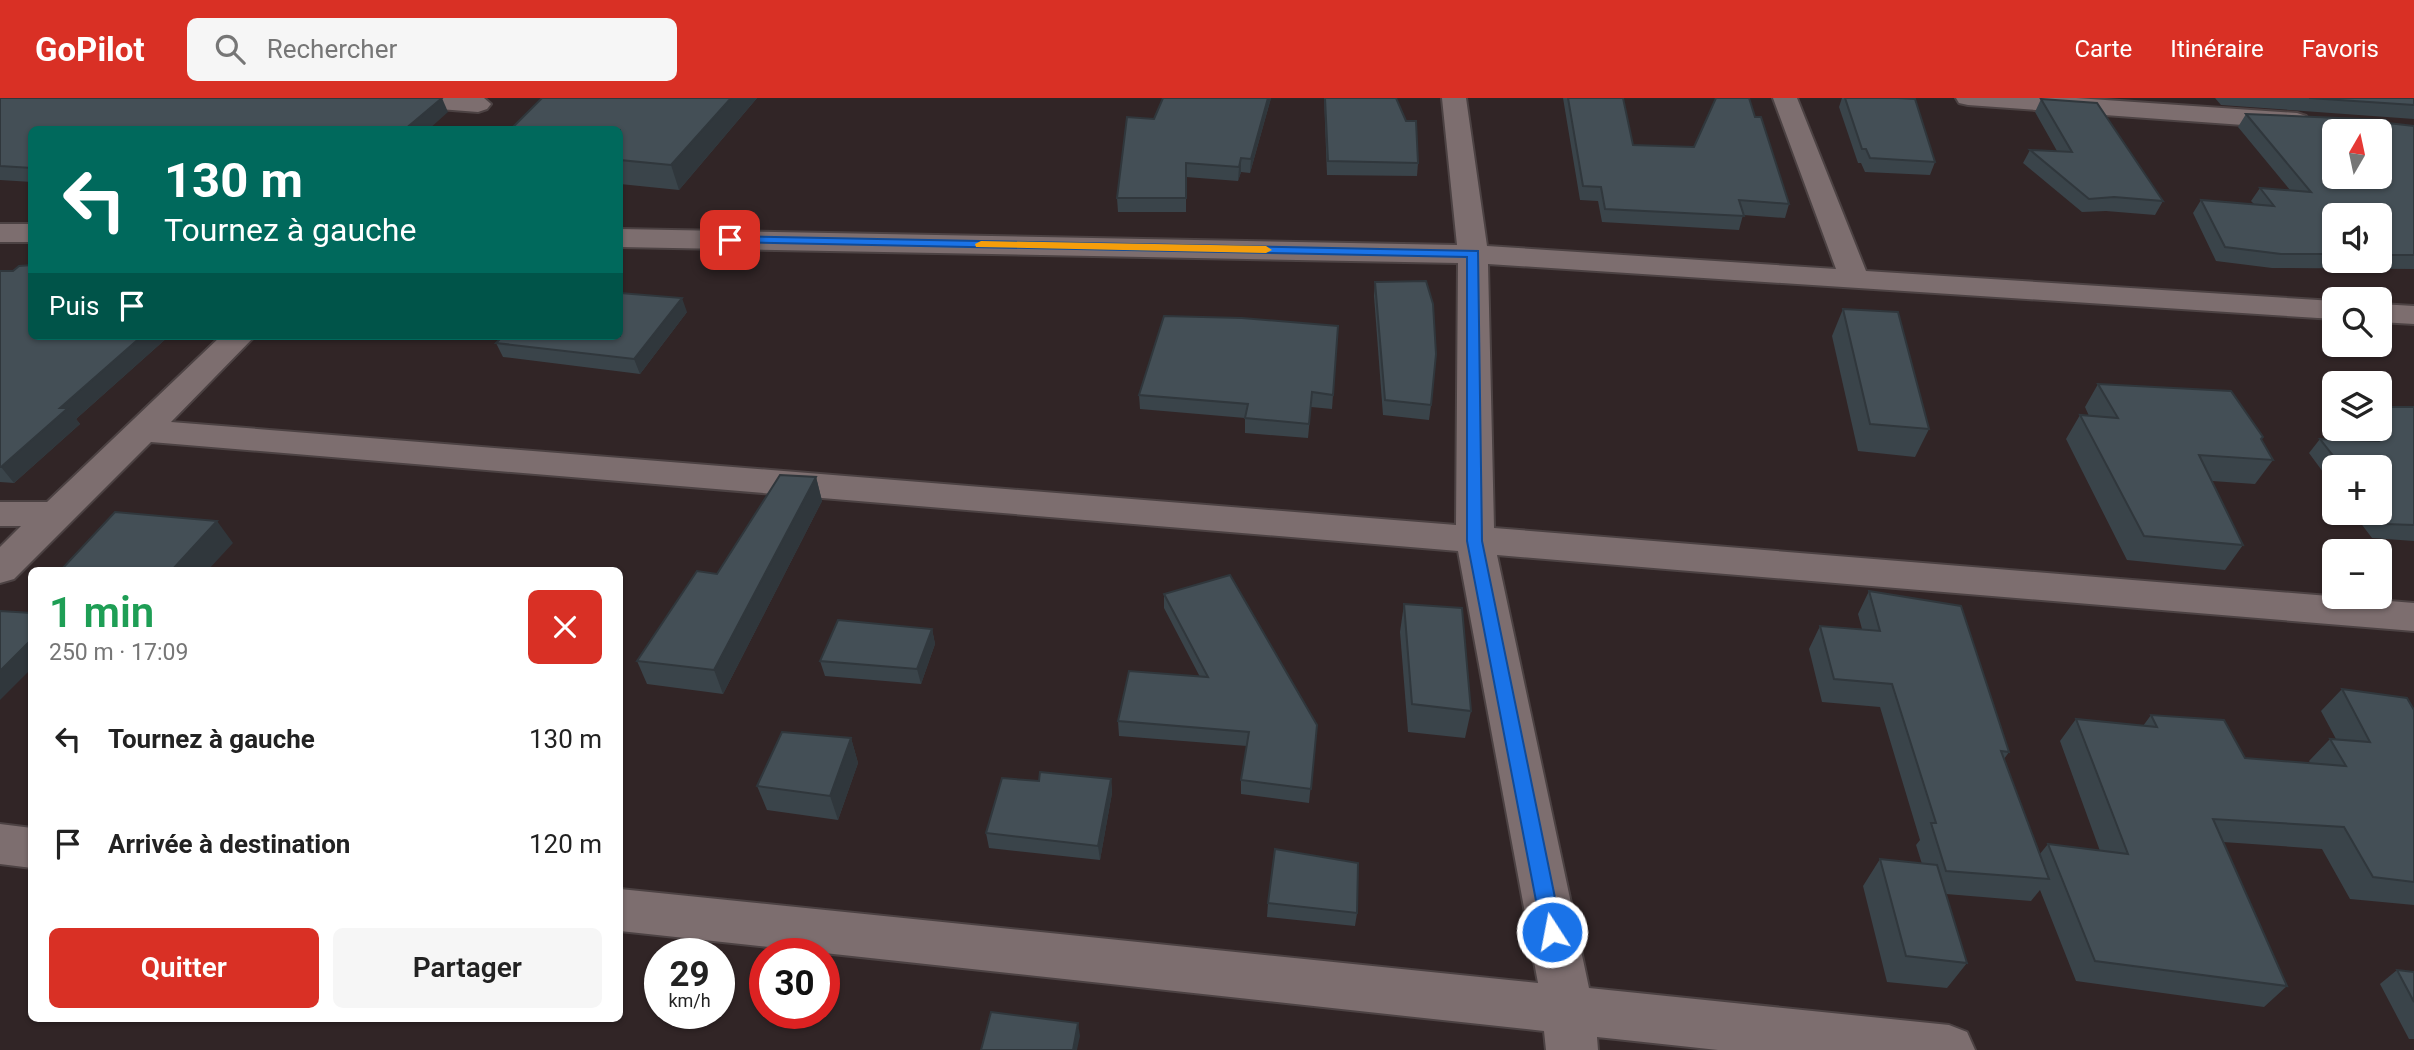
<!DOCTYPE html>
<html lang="fr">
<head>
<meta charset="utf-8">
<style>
	:root { --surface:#fff; --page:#f6f6f6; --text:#222; --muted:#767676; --accent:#d93025 }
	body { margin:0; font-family:Roboto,sans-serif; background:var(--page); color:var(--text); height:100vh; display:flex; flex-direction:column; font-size:26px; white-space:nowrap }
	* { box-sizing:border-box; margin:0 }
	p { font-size:23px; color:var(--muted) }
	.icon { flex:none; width:38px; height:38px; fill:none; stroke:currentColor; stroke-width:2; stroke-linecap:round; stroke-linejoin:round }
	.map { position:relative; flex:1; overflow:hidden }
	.panel { position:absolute; left:28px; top:469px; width:595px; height:455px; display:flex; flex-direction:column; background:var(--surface); border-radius:10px; box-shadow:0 2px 5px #0004 }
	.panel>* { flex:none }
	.hud { position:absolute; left:28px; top:28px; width:595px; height:214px; border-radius:10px; box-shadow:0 2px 5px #0004; background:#00695c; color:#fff; overflow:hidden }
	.needle { width:46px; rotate:9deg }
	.fabs { position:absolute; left:2322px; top:21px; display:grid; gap:14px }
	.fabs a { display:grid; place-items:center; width:70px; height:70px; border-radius:10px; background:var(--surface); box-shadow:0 2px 5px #0004; font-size:35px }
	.speed { position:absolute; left:644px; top:840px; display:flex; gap:14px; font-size:35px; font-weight:700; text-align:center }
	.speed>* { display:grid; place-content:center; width:91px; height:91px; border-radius:50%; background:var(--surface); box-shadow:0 2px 5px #0004; line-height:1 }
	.speed small { font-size:18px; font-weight:400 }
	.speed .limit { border:10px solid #d22; background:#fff; color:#111 }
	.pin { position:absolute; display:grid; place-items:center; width:60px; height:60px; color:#fff; margin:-30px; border-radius:14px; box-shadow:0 4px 10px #0006 }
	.me { position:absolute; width:77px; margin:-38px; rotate:349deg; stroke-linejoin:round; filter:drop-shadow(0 0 5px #0008) }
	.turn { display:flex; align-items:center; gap:24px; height:147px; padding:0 21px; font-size:32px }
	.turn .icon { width:91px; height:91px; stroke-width:2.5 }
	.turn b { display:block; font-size:49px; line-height:60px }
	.then { display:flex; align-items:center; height:66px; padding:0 21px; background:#0003; gap:14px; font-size:26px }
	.round { display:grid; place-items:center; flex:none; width:74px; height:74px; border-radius:10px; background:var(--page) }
	.overview { display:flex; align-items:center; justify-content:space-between; height:119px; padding:0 21px }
	h1 { font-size:42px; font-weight:600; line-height:52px; color:#1e9e55 }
	.cta { display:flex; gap:14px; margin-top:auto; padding:14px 21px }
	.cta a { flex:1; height:80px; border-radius:10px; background:var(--accent); color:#fff; font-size:28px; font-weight:600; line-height:80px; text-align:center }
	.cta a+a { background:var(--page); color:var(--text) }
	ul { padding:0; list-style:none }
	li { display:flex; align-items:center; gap:21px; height:105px; padding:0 21px }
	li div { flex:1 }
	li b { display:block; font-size:26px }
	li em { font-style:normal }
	header { display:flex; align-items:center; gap:42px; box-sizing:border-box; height:98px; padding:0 35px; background:var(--accent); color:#fff }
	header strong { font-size:33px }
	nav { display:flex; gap:38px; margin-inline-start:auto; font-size:24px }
	.search { width:490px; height:63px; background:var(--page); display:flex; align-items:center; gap:18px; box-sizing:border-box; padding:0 24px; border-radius:10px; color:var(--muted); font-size:26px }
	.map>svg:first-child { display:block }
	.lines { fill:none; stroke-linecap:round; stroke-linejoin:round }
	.street-casing { stroke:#4c4243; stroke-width:4 }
	.street { fill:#7d6e6f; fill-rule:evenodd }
	.wall { fill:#3a444a; fill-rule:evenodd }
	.shaded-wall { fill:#30373c }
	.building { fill:#444f56; stroke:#30373c; stroke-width:2; fill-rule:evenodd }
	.route { fill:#1a73e8; stroke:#114b97; stroke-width:2 }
	.slow { fill:#f59e0b }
</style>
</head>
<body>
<header>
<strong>GoPilot</strong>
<div class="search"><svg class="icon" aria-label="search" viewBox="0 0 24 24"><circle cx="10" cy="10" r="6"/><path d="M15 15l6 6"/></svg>Rechercher</div>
<nav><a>Carte</a><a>Itinéraire</a><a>Favoris</a></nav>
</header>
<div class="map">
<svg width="2414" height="952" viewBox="0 0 2414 952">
	<rect width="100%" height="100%" fill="#312526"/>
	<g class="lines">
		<defs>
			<g id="street">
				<path d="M376 0H484L491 6 487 11 478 14 388 7 379 5Z"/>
				<path d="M1442 0H1466L1487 148 1836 171 1773 0H1797L1866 173 2334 203V221L1488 166 1494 430 2414 505V533L1497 457 1589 890 1949 927 1967 934 1975 952H1718L1597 939 1598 952H1546L1544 933 620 833V791L1538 885 1458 453 151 344 14 481 0 485V449L21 428H0V404H47L221 238H255L171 324 1456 427 1458 165 620 149V131L1457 147Z"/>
				<path d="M1956 0H2076L2297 15 2306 18 2310 23 2306 28 2297 31 1968 7 1959 5Z"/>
				<rect x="0" y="126" width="32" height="18"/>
				<path d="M2380 206 2414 208V226L2380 224Z"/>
				<path d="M0 726 32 730V770L0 766Z"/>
			</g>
		</defs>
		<!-- street casing -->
		<use href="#street" class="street-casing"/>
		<!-- street -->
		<use href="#street" class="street"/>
	</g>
	<!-- wall -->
	<g class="wall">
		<path d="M0 0 448 14 32 32V84L0 82Z"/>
		<path d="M542 0H757L679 92 620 86V32Z"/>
		<path d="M1163 0H1271L1250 75 1241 74 1238 83 1186 79V114H1118L1117 100Z"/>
		<path d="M1324 0 1418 65 1417 78 1327 77Z"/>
		<path d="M1563 0H1623L1633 47 1694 49 1755 19 1789 106 1785 120 1743 117 1739 132 1602 124 1598 103 1580 102Z"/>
		<path d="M1842 0H1898L1935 64 1930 77 1865 74 1861 65H1858L1839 9Z"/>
		<path d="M2215 0H2414V21L2221 7Z"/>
		<path d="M2041 1 2163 103 2155 117 2106 113 2082 114 2023 65 2030 52 2057 53 2035 14Z"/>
		<path d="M2246 16 2414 28V171L2272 170 2216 163 2193 115 2201 102 2254 106 2251 103 2260 90 2290 92 2238 29ZM2334 117H2380V163H2334Z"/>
		<path d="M0 173H13L32 238H169L76 321 80 326 14 385 0 384Z"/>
		<path d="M1375 184 1431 307 1429 322 1383 317 1374 198Z"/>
		<path d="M1843 211 1929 331 1915 359 1858 353 1832 238Z"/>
		<path d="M687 214 640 276 503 259 496 245Z"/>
		<path d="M1338 228 1332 311 1311 309 1308 340 1245 335V320L1140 311 1139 297Z"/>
		<path d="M2098 286 2263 339 2261 341 2273 362 2255 386 2212 383 2243 447 2225 472 2127 462 2066 341 2080 317 2089 318 2085 309Z"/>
		<path d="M2414 309V443L2372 440 2353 415H2380V369H2334V389L2309 355 2320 341 2351 342 2341 331H2380Z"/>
		<path d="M816 379 822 403 723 596 647 586 637 563 717 476Z"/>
		<path d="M1869 493 2009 654 2004 661 2039 757 2048 746 2100 753 2060 643 2076 621 2143 628 2151 617 2245 660 2310 665 2309 663 2330 641H2336L2321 613 2342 591 2414 612V807L2350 801 2322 751 2223 744 2287 888 2264 909 2076 883 2040 792 2031 803 1946 796 1967 865 1947 890 1887 884 1863 788 1880 761 1922 766 1916 747 1920 742 1880 609 1822 604 1809 551 1820 528 1862 531 1858 516Z"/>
		<path d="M1164 496 1317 627 1309 705 1241 696V682L1247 648 1119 638 1118 623 1200 579 1164 510Z"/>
		<path d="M1404 506 1471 613 1465 640 1408 634 1400 534Z"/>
		<path d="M932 531 935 546 921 586 825 578 820 563Z"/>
		<path d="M851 640 858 665 838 722 767 712 757 688Z"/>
		<path d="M1111 681 1112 695 1100 762 989 750 986 735Z"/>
		<path d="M1268 805 1357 815 1355 828 1267 819Z"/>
		<path d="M2397 872 2414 874V941H2409L2380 886Z"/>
	</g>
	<!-- shaded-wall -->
	<g class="shaded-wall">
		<path d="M442 0 448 14 428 32H404Z"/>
		<path d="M731 0H757L679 92 671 67Z"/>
		<path d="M1268 0H1271L1250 75 1251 61Z"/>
		<path d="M1241 60V74L1238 83 1239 69Z"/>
		<path d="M682 200 687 214 640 276 634 261Z"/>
		<path d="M142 238H169L76 321 80 326 14 385 1 369 60 310Z"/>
		<path d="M816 379 822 403 723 596 714 572Z"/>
		<path d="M217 423 233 445 208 472H172Z"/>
		<path d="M932 531 935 546 921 586 917 571Z"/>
		<path d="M32 541V570L0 602V573Z"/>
		<path d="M851 640 858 665 838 722 830 698Z"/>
		<path d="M1111 681 1112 695 1100 762 1098 748Z"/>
		<path d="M1078 925 1080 938 1077 952H1073Z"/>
	</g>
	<!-- building -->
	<g class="building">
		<path d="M0 0H442L404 32H32V70L0 68Z"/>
		<path d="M542 0H731L671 67 620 62V32H510Z"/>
		<path d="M1163 0H1268L1251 61 1241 60 1239 69 1186 65V100H1117L1127 19 1154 21Z"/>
		<path d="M1325 0H1396L1406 23H1416L1418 65 1328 63Z"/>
		<path d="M1568 0H1623L1633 47 1694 49 1716 0H1749L1755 19H1761L1789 106 1739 102 1744 118 1605 111 1601 89 1583 88Z"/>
		<path d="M1845 0H1898L1915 1 1935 64 1870 60 1866 51H1862Z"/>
		<path d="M2309 0H2414V7Z"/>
		<path d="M2041 1 2097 5 2163 103 2114 99 2089 101 2030 52 2072 54Z"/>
		<path d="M2246 16 2386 22 2388 25 2414 28V157H2380V117H2334V156H2281L2225 149 2201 102 2274 108 2260 90 2311 94ZM2334 33H2380V79H2334Z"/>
		<path d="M32 167V238H142L60 310H68L1 369H0V173H13L19 168Z"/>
		<path d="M1426 183 1433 206 1436 256 1431 307 1385 302 1375 184Z"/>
		<path d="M620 195 682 200 634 261 496 245 503 238H620Z"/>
		<path d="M1843 211 1898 214 1929 331 1870 326Z"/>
		<path d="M1164 218 1242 220 1338 228 1333 297 1312 294 1309 326 1245 320 1248 306 1139 297Z"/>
		<path d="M2098 286 2231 293 2263 339 2261 341 2273 362 2199 357 2243 447 2144 438 2080 317 2118 320Z"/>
		<path d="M2380 309H2414V427L2385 426 2376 415H2380V369H2342L2320 341 2378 343 2366 331H2380Z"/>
		<path d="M780 377 816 379 714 572 637 563 697 473 717 476Z"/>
		<path d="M115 414 217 423 172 472H61Z"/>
		<path d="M1230 477 1317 627 1311 691 1241 682 1249 634 1118 623 1129 573 1208 579 1164 496Z"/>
		<path d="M1869 493 1961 508 2009 654 2001 653 2049 781 1946 773 1931 725H1936L1892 586 1834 581 1820 528 1880 533Z"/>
		<path d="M1404 506 1462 510 1471 613 1412 606Z"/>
		<path d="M0 513 32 515V541L0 573Z"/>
		<path d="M838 522 932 531 917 571 820 563Z"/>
		<path d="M2342 591 2407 600 2414 612V784L2373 779 2344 729 2213 721 2287 888 2095 863 2048 746 2128 756 2076 621 2157 629 2151 617 2224 622 2245 660 2346 668 2330 641 2370 644Z"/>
		<path d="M782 634 851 640 830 698 757 688Z"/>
		<path d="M1040 674 1111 681 1098 748 986 735 1002 680 1039 683Z"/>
		<path d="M1275 751 1358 765 1357 815 1268 805Z"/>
		<path d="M1880 761 1937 767 1967 865 1906 858Z"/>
		<path d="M2397 872 2414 874V904Z"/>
		<path d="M991 914 1078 925 1073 952H981Z"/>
	</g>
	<!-- route -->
	<path class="route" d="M730 138 1478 153 1482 443 1562 834 1559 841 1552 843 1545 841 1542 834 1467 443V159L726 144V139Z"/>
	<!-- slow -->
	<path class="slow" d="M981 143 1266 148 1272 152 1266 155 976 149 975 146Z"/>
</svg>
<div class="fabs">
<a><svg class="needle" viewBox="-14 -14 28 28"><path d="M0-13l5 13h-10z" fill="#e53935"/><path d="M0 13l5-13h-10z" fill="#767676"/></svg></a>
<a><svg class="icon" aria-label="sound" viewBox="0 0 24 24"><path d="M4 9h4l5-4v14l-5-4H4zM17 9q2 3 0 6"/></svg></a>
<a><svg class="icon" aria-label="search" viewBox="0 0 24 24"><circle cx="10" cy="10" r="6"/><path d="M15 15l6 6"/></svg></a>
<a><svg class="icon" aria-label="layers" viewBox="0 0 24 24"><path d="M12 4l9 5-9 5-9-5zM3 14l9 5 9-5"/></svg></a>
<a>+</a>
<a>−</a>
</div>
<div class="speed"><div>29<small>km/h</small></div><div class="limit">30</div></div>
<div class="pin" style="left:730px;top:142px;background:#d93025"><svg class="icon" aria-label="arrive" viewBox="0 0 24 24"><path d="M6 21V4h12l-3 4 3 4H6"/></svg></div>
<svg class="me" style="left:1552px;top:834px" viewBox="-20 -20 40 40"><circle r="17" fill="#1a73e8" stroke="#fff" stroke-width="3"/><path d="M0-11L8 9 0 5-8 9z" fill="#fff"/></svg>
<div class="hud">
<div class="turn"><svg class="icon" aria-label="left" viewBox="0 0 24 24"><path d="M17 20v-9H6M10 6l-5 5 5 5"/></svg><div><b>130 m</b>Tournez à gauche</div></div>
<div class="then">Puis<svg class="icon" aria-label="arrive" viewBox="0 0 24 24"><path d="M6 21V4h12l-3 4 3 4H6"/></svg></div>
</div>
<section class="panel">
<div class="overview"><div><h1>1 min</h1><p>250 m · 17:09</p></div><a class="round" style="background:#d93025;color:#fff"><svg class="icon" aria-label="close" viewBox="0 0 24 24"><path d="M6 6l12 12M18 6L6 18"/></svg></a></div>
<ul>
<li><svg class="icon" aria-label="left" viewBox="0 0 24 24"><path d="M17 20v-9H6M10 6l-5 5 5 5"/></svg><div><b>Tournez à gauche</b></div><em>130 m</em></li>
<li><svg class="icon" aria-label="arrive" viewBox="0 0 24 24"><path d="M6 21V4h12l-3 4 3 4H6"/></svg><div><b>Arrivée à destination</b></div><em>120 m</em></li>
</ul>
<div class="cta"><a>Quitter</a><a>Partager</a></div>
</section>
</div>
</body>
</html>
